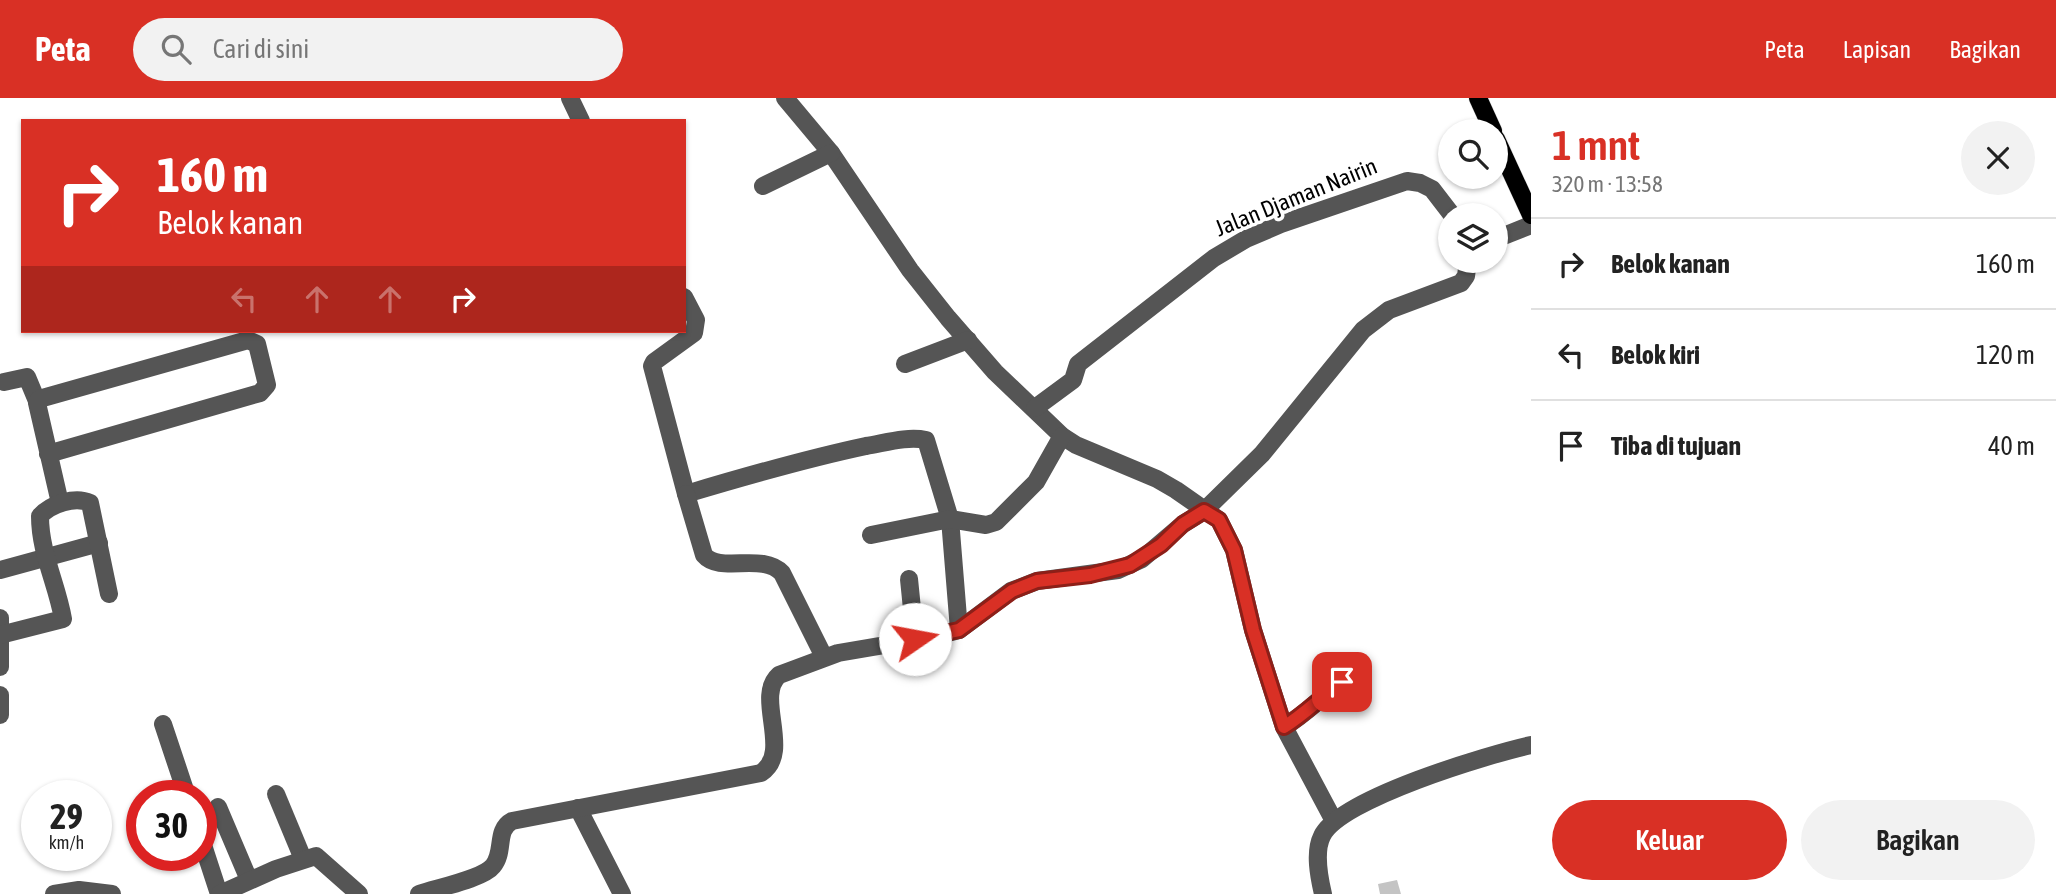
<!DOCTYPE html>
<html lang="id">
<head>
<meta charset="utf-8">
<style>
	:root { --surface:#fff; --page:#f2f2f2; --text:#222; --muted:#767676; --line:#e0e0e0; --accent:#d93025 }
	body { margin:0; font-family:"Asap Condensed",sans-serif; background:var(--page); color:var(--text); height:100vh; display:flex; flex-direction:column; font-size:26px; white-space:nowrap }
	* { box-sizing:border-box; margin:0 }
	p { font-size:23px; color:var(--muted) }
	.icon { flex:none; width:38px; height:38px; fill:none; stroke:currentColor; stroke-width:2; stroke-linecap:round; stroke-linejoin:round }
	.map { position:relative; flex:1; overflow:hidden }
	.drawer { display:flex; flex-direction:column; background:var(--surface); width:525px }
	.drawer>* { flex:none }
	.banner { position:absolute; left:21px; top:21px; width:665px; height:214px; border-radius:0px; box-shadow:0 2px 5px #0004; background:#d93025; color:#fff; overflow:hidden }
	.tools { position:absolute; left:1438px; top:21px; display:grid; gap:14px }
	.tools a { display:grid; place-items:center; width:70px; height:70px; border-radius:50%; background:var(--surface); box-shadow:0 2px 5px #0004; font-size:35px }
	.speed { position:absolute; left:21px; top:682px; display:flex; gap:14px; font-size:35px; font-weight:700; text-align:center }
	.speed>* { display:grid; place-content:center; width:91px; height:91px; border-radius:50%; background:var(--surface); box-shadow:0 2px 5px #0004; line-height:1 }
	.speed small { font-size:18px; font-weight:400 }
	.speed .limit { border:10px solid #d22; background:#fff; color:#111 }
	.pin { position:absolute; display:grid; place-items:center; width:60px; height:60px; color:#fff; margin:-30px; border-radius:14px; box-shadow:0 4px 10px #0006 }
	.me { position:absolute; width:77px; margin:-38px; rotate:78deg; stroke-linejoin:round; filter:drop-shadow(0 0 5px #0008) }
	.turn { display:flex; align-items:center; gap:24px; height:147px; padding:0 21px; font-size:32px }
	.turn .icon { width:91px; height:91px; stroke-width:2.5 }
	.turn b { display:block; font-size:49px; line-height:60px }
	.lanes { display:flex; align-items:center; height:66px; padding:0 21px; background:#0003; justify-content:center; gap:35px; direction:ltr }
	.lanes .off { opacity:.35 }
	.round { display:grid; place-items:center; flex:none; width:74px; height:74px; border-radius:37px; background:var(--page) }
	.overview { display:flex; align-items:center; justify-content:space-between; height:119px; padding:0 21px }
	h1 { font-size:42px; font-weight:600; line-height:52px; color:var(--accent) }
	.cta { display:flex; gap:14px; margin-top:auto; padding:14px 21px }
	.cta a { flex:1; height:80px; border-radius:42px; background:var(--accent); color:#fff; font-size:28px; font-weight:600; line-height:80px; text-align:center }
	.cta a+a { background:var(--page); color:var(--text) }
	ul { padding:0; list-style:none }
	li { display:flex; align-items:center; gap:21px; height:91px; padding:0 21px; border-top:2px solid var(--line) }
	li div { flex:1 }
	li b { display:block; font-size:26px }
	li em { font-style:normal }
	header { display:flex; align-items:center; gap:42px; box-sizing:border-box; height:98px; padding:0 35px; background:var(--accent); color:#fff }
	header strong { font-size:33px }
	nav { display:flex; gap:38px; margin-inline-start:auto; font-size:24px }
	.search { width:490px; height:63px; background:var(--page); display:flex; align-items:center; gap:18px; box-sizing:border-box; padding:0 24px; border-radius:38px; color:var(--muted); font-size:26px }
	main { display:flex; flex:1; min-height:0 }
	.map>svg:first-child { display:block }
	.building { fill:#c4c4c4 }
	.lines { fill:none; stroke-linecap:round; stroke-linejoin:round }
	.major-casing { stroke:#dbdbdb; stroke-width:19 }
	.minor { stroke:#555; stroke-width:18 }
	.major { stroke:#000; stroke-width:18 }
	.route-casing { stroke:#8d1f18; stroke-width:18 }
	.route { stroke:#d93025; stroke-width:12 }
	.labels { text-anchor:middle; stroke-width:7; stroke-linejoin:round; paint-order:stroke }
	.street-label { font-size:23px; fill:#000; stroke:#fff }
</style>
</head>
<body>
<header>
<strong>Peta</strong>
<div class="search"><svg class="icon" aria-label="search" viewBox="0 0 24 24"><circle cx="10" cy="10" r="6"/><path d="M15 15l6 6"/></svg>Cari di sini</div>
<nav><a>Peta</a><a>Lapisan</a><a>Bagikan</a></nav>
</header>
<main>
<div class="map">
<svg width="1531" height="796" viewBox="0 0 1531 796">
	<rect width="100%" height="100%" fill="#fff"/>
	<!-- building -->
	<path class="building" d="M1397 782 1401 796H1380L1378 786Z"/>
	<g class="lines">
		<defs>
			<g id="major">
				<path d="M1478 0 1493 33"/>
				<path d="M1496 41 1531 117"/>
			</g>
		</defs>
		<!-- major casing -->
		<use href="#major" class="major-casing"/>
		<!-- minor -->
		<g class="minor">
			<path d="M570 0 581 23"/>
			<path d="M785 0 831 55 910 172 948 220 995 274 1062 338 1076 347 1157 381 1176 392 1219 422 1234 452 1253 532 1284 629 1334 723"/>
			<path d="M763 88 831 55"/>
			<path d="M1496 141 1531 127"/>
			<path d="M684 199 696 222 694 235 654 264 652 268 686 396C746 378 805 361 866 348 885 345 907 338 926 342L950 421 959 532"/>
			<path d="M905 266 968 242"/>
			<path d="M4 284 27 279 37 303"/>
			<path d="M1035 310 1073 282 1078 266 1214 160 1246 141 1281 126 1407 83 1420 85 1432 91 1452 117"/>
			<path d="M48 356 260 295 267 287 257 246 248 242 39 301 37 305 60 405"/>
			<path d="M686 396 704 457C720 476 762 454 782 475L824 559"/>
			<path d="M871 437 950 421 986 427 996 424 1036 384 1062 338"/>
			<path d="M0 472 99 445"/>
			<path d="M909 481 915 541"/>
			<path d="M0 520V569"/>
			<path d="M0 537 63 521C57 486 40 455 40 418 51 406 75 398 90 405L109 496"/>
			<path d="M0 597V617"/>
			<path d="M163 626 187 698"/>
			<path d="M1284 629C1306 616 1321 599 1342 584"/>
			<path d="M276 696 303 761"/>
			<path d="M218 709 249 782"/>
			<path d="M578 710 622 796"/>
			<path d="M201 741 219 796"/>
			<path d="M54 796 79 792 112 796"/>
			<path d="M220 796 276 771 316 758 359 796"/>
			<path d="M419 796C436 790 483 781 493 768 505 754 495 732 512 723L761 675C793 654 754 599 779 577L838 555 932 539 959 532 1011 493 1037 483 1118 472 1142 461 1183 426 1204 413 1262 356 1363 232 1389 212 1461 185 1466 178 1468 163"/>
			<path d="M1323 796C1319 779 1314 754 1322 738 1339 701 1490 656 1531 647"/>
		</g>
		<!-- major -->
		<use href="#major" class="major"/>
	</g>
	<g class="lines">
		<defs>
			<path id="route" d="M915 541 959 532 1012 493 1037 483 1090 477 1130 467 1161 447 1183 426 1204 413 1219 422 1234 452 1253 532 1284 629C1306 615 1321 599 1342 584"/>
		</defs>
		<!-- route casing -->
		<use href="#route" class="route-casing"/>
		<!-- route -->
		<use href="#route" class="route"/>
	</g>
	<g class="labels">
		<!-- street labels -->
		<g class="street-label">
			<text transform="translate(1296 99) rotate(-22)" y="8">Jalan Djaman Nairin</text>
		</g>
	</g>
</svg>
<div class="tools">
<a><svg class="icon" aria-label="search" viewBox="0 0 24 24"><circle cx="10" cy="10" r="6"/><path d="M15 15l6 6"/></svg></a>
<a><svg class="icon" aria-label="layers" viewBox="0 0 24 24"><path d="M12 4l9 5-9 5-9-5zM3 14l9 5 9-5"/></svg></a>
</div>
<div class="speed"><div>29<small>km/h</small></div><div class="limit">30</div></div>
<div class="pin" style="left:1342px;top:584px;background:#d93025"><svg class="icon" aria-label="arrive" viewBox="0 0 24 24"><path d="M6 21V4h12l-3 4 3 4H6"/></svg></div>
<svg class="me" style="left:915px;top:541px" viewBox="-20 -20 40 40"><circle r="19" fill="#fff"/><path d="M0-13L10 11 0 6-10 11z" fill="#d93025"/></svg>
<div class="banner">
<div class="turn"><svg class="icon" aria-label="right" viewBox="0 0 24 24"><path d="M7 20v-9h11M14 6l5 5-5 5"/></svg><div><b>160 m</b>Belok kanan</div></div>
<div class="lanes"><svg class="icon off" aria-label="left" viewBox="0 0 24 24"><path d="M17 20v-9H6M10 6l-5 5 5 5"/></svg><svg class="icon off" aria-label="ahead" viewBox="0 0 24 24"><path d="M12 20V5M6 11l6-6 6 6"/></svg><svg class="icon off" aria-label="ahead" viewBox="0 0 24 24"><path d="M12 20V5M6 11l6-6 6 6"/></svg><svg class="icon" aria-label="right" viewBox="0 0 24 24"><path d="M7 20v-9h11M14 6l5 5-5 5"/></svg></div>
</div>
</div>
<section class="drawer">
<div class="overview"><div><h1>1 mnt</h1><p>320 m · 13:58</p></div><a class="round"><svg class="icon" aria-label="close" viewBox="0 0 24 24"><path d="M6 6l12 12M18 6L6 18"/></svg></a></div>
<ul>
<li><svg class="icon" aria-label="right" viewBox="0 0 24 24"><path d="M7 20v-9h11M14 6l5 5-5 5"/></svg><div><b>Belok kanan</b></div><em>160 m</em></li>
<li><svg class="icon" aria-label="left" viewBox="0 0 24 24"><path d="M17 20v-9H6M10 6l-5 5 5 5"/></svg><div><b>Belok kiri</b></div><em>120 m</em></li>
<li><svg class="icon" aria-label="arrive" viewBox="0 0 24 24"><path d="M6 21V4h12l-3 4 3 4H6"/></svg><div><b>Tiba di tujuan</b></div><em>40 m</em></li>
</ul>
<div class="cta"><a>Keluar</a><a>Bagikan</a></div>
</section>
</main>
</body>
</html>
